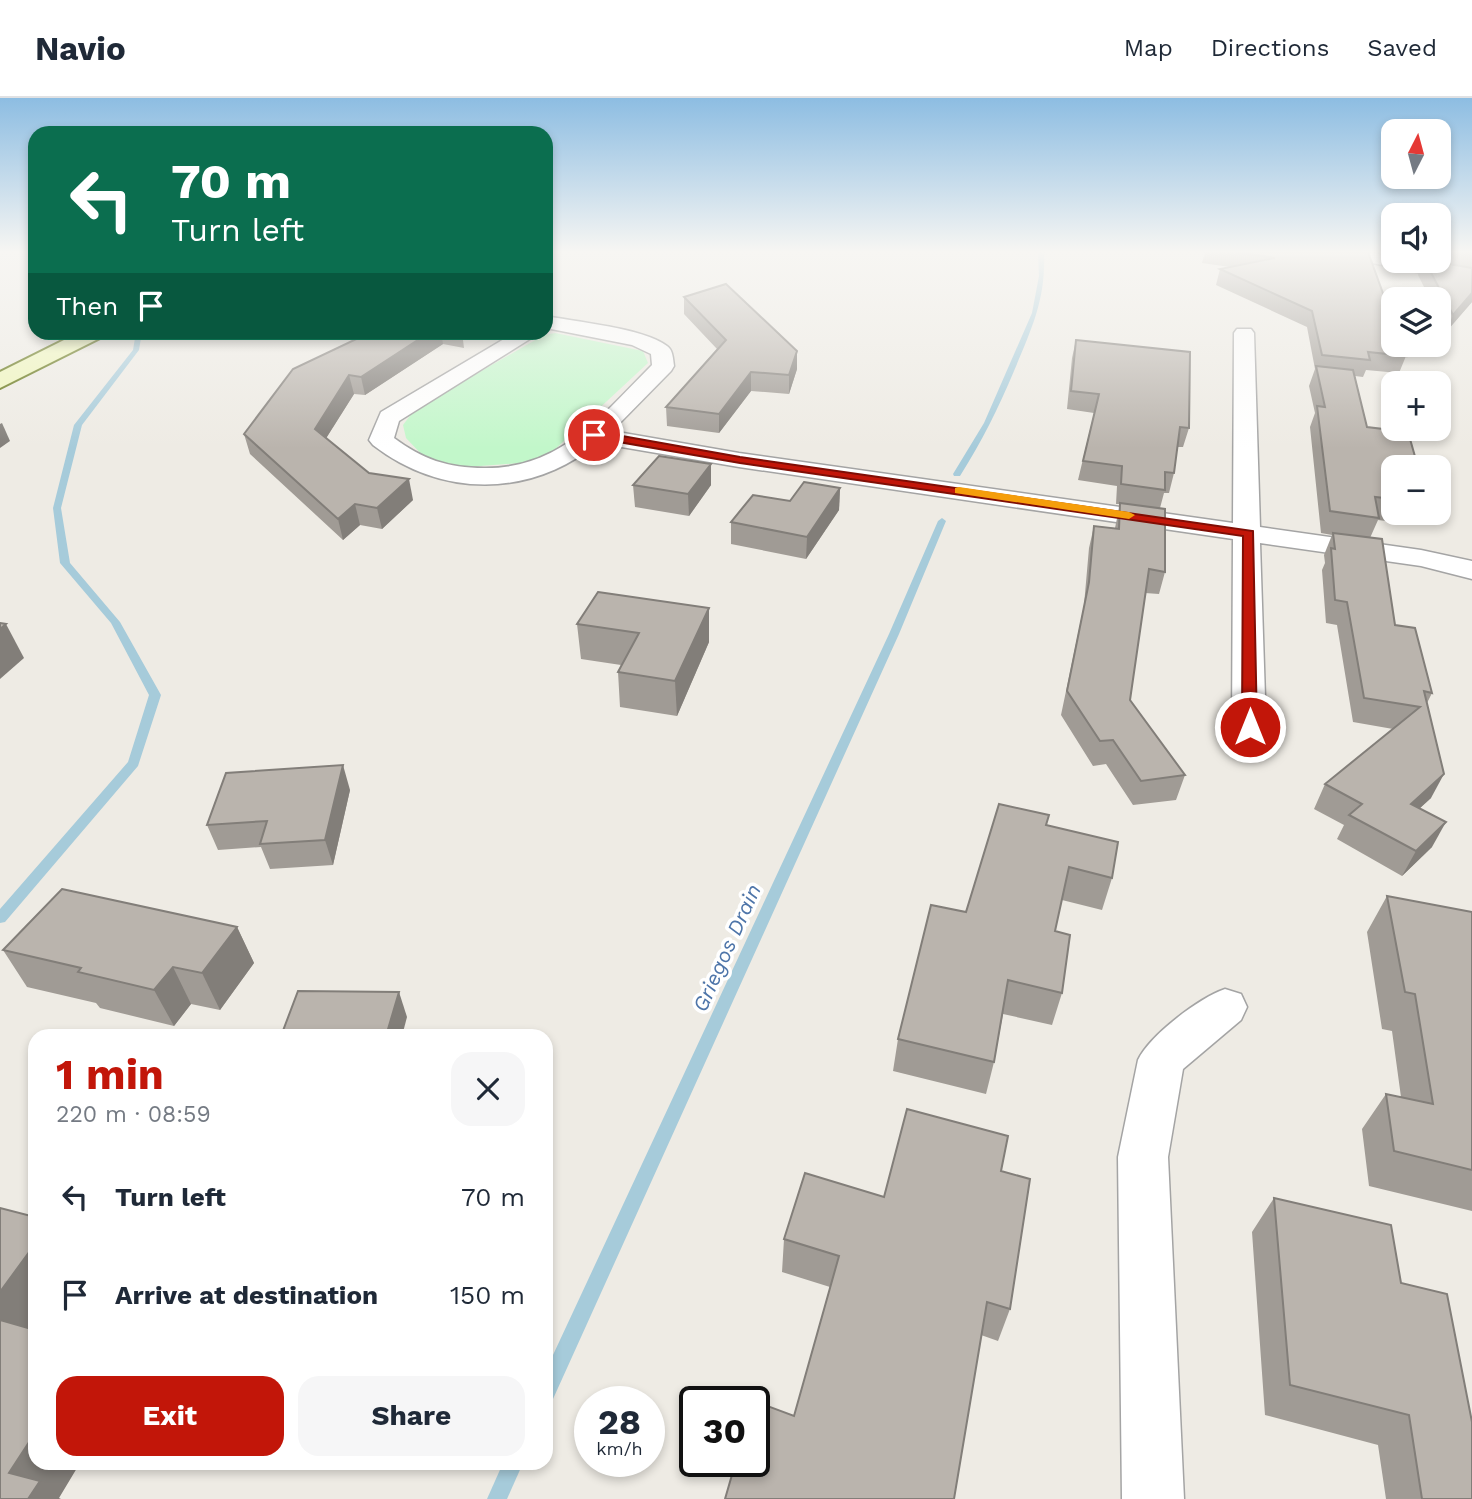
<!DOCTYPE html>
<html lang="en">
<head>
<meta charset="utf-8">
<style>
	:root { --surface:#fff; --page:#f6f6f7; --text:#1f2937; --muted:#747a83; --line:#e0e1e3; --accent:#c21609 }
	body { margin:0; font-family:"Work Sans",sans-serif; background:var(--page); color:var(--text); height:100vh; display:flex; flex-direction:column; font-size:26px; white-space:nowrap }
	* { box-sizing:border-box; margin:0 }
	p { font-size:23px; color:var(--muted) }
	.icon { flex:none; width:38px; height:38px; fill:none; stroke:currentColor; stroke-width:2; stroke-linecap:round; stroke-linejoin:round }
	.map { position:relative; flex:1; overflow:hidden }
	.side { position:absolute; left:28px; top:931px; width:525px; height:441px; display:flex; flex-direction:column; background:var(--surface); border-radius:21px; box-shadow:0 4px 10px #0003 }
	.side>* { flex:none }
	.banner { position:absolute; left:28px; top:28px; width:525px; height:214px; border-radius:21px; box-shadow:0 4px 10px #0003; background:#0b6e4f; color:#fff; overflow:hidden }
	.needle { width:46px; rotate:6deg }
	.buttons { position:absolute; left:1381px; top:21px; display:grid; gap:14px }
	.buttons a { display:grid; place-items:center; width:70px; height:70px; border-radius:14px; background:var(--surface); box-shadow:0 4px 10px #0003; font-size:35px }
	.speed { position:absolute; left:574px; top:1288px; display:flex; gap:14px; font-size:35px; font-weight:700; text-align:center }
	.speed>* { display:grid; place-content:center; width:91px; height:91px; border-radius:50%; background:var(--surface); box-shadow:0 4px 10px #0003; line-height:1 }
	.speed small { font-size:18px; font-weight:400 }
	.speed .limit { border:4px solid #111; border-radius:10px; background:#fff; color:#111 }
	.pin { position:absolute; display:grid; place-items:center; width:60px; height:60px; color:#fff; margin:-30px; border:4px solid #fff; border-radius:50%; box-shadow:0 2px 7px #0007 }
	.me { position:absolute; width:77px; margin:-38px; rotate:0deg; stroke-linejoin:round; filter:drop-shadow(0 0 5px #0008) }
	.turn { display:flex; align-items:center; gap:24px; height:147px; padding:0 28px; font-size:32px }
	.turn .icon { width:91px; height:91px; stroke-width:2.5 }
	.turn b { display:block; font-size:49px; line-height:60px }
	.then { display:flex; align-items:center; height:66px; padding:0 28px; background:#0003; gap:14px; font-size:26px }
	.round { display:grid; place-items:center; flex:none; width:74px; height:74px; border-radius:21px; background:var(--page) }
	.head { display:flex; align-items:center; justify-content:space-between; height:119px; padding:0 28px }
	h1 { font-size:42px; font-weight:700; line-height:52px; color:var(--accent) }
	.button { display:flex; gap:14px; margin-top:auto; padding:14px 28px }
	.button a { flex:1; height:80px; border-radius:21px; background:var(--accent); color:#fff; font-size:28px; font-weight:700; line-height:80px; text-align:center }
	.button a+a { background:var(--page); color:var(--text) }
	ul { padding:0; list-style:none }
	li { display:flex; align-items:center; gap:21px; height:98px; padding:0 28px }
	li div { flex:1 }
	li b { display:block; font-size:26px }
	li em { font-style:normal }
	header { display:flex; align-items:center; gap:42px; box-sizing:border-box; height:98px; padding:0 35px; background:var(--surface); border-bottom:2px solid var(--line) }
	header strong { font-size:33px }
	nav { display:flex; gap:38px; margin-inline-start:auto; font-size:24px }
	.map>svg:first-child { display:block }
	.park { fill:#c2f7ca }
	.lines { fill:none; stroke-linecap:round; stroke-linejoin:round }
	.stream { fill:#a6cbda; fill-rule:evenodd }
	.minor-casing { stroke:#a4a4a4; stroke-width:3 }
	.secondary-casing { stroke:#5d6f0a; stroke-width:4 }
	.minor { fill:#fff; fill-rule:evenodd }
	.secondary { fill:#eff6ba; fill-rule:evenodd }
	.wall { fill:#a09b95 }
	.shaded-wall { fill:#827e79 }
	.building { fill:#bab4ad; stroke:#827e79; stroke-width:2 }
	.route { fill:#c21609; stroke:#7e0e06; stroke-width:2 }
	.slow { fill:#f59e0b }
	.labels { text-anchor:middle; stroke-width:7; stroke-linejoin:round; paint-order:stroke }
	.water-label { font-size:21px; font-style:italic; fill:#4e75a9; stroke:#fff }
</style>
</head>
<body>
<header>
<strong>Navio</strong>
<nav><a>Map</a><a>Directions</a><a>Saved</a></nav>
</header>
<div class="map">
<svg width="1472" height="1401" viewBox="0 0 1472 1401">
	<rect width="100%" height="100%" fill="#eeebe4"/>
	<!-- park -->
	<path class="park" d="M555 235 643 253 648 265 551 355 522 365 467 369 426 361 406 340 403 327 415 311 544 237Z"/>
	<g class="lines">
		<!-- stream -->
		<g class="stream">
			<path d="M1038 154H1044C1046 201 1032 230 1014 273 998 311 982 343 960 378H954L953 376 984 325 1032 215 1039 178Z"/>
			<path d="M136 234H142L139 252 82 327 61 410 70 465 120 524 161 597 138 668 5 824 0 825V811L128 664 149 597 111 525 60 465 53 410 74 327 133 252Z"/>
			<path d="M942 420 946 423 899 536 553 1301 546 1304V1272L889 536 938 423Z"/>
			<path d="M503 1365H523L507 1401H487Z"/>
		</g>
		<defs>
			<g id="minor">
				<path d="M1333 154H1369L1393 159V163H1412L1472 175V185L1342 159Z"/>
				<path d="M546 218C577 224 643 230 667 248 673 252 673 261 674 268L671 273 612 333 739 355 1233 425 1234 235 1237 231H1251L1254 235 1260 429 1421 452 1472 463V481L1421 468 1260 445 1266 630 1261 638 1249 641 1237 638 1232 630 1233 441 739 369 598 345C530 400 442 400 373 347L369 342 381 314 516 234H541L399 323 394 340C422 361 448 370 484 370 561 371 602 317 652 267L651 256 632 247 546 230Z"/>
				<path d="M1225 891 1241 896 1247 909 1241 922 1183 971 1168 1059 1184 1401H1122L1118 1059 1138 962C1150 937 1199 900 1225 891Z"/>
			</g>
			<path id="secondary" d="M80 234H107L104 238 0 290V274Z"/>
		</defs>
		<!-- minor casing -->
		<use href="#minor" class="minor-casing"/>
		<!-- secondary casing -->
		<use href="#secondary" class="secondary-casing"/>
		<!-- minor -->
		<use href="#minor" class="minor"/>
		<!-- secondary -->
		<use href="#secondary" class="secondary"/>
	</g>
	<!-- wall -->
	<g class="wall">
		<path d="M1205 154H1368L1406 258 1399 275 1366 272 1363 279 1355 278 1367 329 1393 369V408L1386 423 1378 422 1370 440 1395 527 1432 595 1427 605 1431 700 1420 710 1432 749 1402 778 1337 741 1344 727 1314 711 1325 686 1393 631 1353 624 1337 527 1326 525 1322 472 1325 465 1324 457 1332 437 1321 435 1310 329 1315 315 1309 288 1315 271 1307 229 1216 187 1220 171 1230 169 1202 165Z"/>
		<path d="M1438 154H1472V204L1446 234 1438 220V201H1430L1418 177 1423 163H1422H1438Z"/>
		<path d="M684 199 797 253V271L789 296 751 293 719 335 667 328 666 309 717 251 684 216Z"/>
		<path d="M371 234H462L464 250 443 246 365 297 354 296 326 340 369 375 413 402 382 431 360 427 343 442 250 356 244 336Z"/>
		<path d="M1076 242 1189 330 1183 349H1177L1174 375 1169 395H1164L1160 410 1165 474 1159 496 1145 495 1130 602 1185 677 1176 702 1133 707 1106 666 1093 668 1061 617 1084 507 1089 450 1094 428 1115 430 1120 406H1116L1117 388 1078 382 1094 315 1067 311 1072 260Z"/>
		<path d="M633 387H711L689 418 635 409Z"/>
		<path d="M840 390 839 412 806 461 731 446V424L790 403Z"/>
		<path d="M577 526 709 544 677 618 620 609 618 574 621 567 581 561Z"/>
		<path d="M350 692 333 767 270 771 261 749 218 752 207 727Z"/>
		<path d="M1046 728 1112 780 1102 812 1062 802 1055 833 1062 895 1052 927 1003 916 994 964 986 996 893 973 898 941 966 814Z"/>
		<path d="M1387 798 1472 814V1113L1369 1088 1362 1031 1386 996 1401 999 1392 933 1382 931 1367 834Z"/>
		<path d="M237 829 254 865 220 912 191 906 174 928 100 910 96 905 27 889 3 852Z"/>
		<path d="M1001 1073 1010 1211 998 1243 981 1237 794 1318 830 1189 782 1174 784 1141 884 1099Z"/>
		<path d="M1274 1100 1401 1185 1472 1401H1386L1378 1347 1265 1317 1252 1134Z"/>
	</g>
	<!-- shaded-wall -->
	<g class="shaded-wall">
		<path d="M1472 195V204L1446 234 1453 217Z"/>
		<path d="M430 234H441L443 246 365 297 361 279Z"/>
		<path d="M797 253V271L789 296V277Z"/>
		<path d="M751 274V293L719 335V316Z"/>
		<path d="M349 277 354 296 320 350 315 331Z"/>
		<path d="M2 325 10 343 0 350V326Z"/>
		<path d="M711 366V387L689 418 688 396Z"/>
		<path d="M409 381 413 402 382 431 377 410Z"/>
		<path d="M840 390 839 412 806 461 807 439Z"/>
		<path d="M355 406 360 427 343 442 338 421Z"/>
		<path d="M709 510V544L677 618 675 583Z"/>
		<path d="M6 526 24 560 0 581V531Z"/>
		<path d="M343 667 350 692 333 767 325 742Z"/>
		<path d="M1444 676 1431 700 1398 730 1411 706Z"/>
		<path d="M1446 724 1432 749 1402 778 1416 753Z"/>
		<path d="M237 829 254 865 220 912 202 875Z"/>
		<path d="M173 869 191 906 174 928 154 892Z"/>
		<path d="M399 894 407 919 402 938H386Z"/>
		<path d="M35 1146V1242L0 1235V1194Z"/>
		<path d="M35 1335V1365H80L59 1400 61 1401H28L9 1375Z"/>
	</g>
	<!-- building -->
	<g class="building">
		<path d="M1237 154H1368L1393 223V247H1402L1406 258 1368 254 1370 262 1322 257 1312 213 1220 171 1275 160Z"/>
		<path d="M1425 163H1432L1472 170V195L1453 217Z"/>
		<path d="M726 186 797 253 789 277 751 274 719 316 666 309 726 242 684 199Z"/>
		<path d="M371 234H430L361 279 349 277 315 331 369 375 409 381 377 410 355 406 338 421 244 336 293 271Z"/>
		<path d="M1076 242 1190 254 1189 330 1180 329 1174 375 1165 374V392L1121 386 1122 368 1083 363 1099 296 1071 293Z"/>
		<path d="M1316 268 1353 272 1367 329 1408 334 1418 369H1393V378H1390L1393 391V401L1375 399 1379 420 1330 413 1317 308 1325 309Z"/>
		<path d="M659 358 711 366 688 396 633 387Z"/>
		<path d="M804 384 840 390 807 439 731 424 753 397 790 403Z"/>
		<path d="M1120 405 1165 411V474L1149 471 1130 602 1185 677 1141 683 1113 642 1100 643 1067 593 1089 484 1094 428 1119 431Z"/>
		<path d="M1333 435 1382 441 1395 527 1415 530 1432 595 1424 593 1444 676 1411 706 1446 724 1416 753 1349 717 1362 706 1325 686 1420 609 1364 600 1347 504 1335 502 1331 450 1335 451Z"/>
		<path d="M598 494 709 510 675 583 618 574 639 535 577 526Z"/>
		<path d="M0 525 6 526 0 531Z"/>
		<path d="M343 667 325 742 260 746 267 723 207 727 226 675Z"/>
		<path d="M999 706 1049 717 1046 727 1118 744 1112 780 1069 769 1055 833 1070 837 1062 895 1008 882 994 964 898 941 931 807 966 814Z"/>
		<path d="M62 791 237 829 202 875 173 869 154 892 78 874 81 870 3 852Z"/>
		<path d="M1387 798 1472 814V1072L1394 1053 1386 996 1433 1006 1415 896 1405 894Z"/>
		<path d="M298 893 399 894 386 938H281Z"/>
		<path d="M907 1011 1008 1038 1001 1073 1030 1081 1010 1211 987 1204 954 1401H725L736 1363H754V1303L794 1318 839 1158 784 1141 805 1075 884 1099Z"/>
		<path d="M1274 1100 1391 1127 1401 1185 1447 1196 1472 1324V1401H1422L1409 1317 1290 1287Z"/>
		<path d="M0 1110 35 1119V1146L0 1194Z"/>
		<path d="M0 1222 35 1232V1335L9 1375 40 1383 28 1401H0Z"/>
	</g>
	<!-- sky -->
	<linearGradient id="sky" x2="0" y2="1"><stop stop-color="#8dbde2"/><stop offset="0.44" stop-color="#f7f6f3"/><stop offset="1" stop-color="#f7f6f3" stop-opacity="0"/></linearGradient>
	<rect width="1472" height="350" fill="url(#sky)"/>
	<!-- route -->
	<path class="route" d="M594 333 740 359 1253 433 1257 629 1250 634 1242 629 1243 438 740 365 590 339 589 337Z"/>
	<!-- slow -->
	<path class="slow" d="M959 389 1129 414 1135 417 1129 421 955 395V390Z"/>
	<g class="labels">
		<!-- water labels -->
		<g class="water-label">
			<text transform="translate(727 850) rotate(-66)" y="7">Griegos Drain</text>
		</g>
	</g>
</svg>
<div class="buttons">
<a><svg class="needle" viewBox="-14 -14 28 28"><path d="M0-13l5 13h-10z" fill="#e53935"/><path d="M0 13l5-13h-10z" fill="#747a83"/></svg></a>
<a><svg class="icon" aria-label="sound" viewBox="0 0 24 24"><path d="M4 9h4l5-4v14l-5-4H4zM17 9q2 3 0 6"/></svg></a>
<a><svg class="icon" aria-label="layers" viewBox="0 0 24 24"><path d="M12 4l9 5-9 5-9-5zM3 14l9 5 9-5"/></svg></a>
<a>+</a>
<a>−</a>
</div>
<div class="speed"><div>28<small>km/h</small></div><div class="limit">30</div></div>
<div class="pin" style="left:594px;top:337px;background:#d93025"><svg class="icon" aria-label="arrive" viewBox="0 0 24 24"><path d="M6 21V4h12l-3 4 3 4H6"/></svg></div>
<svg class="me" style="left:1250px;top:629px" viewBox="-20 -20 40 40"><circle r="17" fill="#c21609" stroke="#fff" stroke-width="3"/><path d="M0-11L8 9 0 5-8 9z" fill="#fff"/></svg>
<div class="banner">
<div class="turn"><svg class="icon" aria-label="left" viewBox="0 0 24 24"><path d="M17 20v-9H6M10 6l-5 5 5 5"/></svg><div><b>70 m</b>Turn left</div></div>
<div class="then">Then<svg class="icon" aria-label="arrive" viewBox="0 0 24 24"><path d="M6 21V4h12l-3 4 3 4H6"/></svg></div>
</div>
<section class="side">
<div class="head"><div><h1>1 min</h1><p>220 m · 08:59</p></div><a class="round"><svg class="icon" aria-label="close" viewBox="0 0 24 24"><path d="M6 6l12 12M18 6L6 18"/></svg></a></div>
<ul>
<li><svg class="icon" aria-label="left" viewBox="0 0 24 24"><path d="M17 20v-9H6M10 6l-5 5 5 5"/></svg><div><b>Turn left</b></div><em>70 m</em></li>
<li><svg class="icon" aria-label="arrive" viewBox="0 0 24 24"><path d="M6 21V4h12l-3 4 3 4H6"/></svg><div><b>Arrive at destination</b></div><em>150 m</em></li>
</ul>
<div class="button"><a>Exit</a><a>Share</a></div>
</section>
</div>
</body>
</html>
